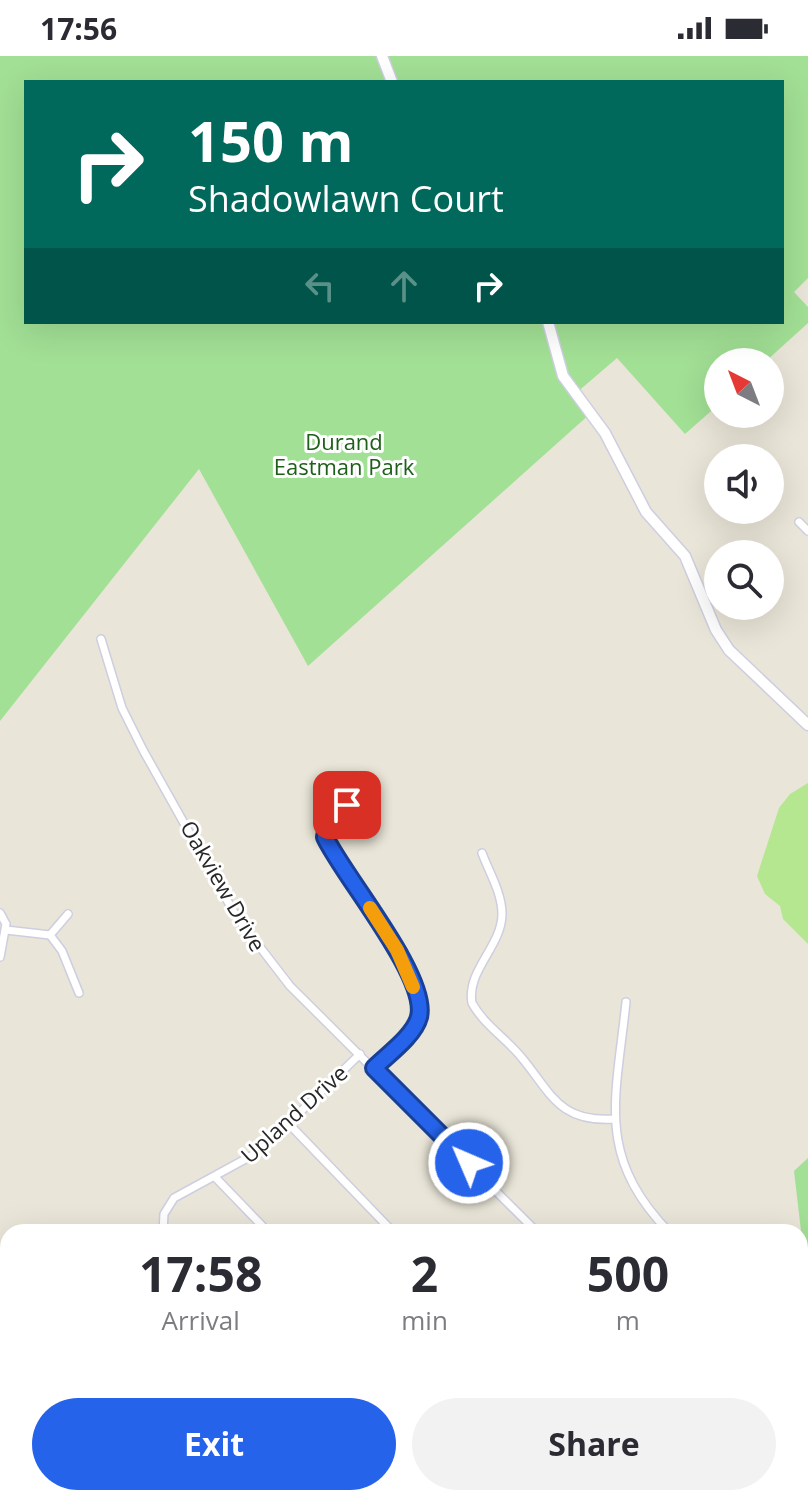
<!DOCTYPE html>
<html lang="en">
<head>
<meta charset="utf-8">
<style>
	:root { --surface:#fff; --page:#f2f2f3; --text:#2b2b33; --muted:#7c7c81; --accent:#2563eb }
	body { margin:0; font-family:"Open Sans",sans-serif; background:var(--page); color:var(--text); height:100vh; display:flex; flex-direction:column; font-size:30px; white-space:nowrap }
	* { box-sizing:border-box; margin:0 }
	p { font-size:26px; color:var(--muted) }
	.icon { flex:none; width:44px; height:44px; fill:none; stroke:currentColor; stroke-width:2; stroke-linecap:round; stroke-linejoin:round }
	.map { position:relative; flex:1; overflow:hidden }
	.details { position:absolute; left:0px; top:1168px; width:808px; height:282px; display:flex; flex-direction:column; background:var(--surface); border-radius:24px 24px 0 0; box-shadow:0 8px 32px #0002 }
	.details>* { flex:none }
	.banner { position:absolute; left:24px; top:24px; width:760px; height:244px; border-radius:0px; box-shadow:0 8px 32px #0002; background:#00695c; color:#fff; overflow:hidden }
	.needle { width:52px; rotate:318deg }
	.buttons { position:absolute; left:704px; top:292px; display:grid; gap:16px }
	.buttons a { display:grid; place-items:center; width:80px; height:80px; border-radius:50%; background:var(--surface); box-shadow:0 8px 32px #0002; font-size:40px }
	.pin { position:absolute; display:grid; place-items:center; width:68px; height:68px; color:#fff; margin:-34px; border-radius:16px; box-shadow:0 4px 12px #0006 }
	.me { position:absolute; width:88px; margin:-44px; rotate:315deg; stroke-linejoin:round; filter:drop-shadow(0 0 6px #0008) }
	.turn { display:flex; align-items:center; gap:28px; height:168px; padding:0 32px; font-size:36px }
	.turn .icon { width:104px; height:104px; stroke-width:2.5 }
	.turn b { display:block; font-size:56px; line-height:68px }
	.lanes { display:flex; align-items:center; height:76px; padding:0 32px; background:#0003; justify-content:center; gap:40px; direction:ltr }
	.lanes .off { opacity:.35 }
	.eta { display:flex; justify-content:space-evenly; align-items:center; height:136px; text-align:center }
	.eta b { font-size:48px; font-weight:700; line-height:56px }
	.action { display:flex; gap:16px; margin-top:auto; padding:16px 32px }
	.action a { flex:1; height:92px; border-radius:48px; background:var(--accent); color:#fff; font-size:32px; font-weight:700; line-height:92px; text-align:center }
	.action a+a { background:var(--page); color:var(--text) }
	.status { display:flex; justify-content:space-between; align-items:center; height:56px; padding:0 40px; background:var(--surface); direction:ltr }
	.status svg { height:22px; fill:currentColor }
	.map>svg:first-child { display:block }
	.green { fill:#a2e095; fill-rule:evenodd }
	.pitch { fill:#b5e790 }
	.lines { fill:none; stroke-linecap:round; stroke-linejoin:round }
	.street-casing { stroke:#cecee0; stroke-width:10 }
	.secondary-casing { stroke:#cecee0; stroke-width:13 }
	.street { stroke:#fff; stroke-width:7 }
	.secondary { stroke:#fff; stroke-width:10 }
	.route-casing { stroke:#184099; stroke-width:20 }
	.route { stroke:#2563eb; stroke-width:14 }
	.slow { stroke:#f59e0b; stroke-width:14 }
	.labels { text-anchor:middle; stroke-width:6; stroke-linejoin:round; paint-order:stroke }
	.park-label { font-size:22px; fill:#1e601a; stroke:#fff }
	.street-label { font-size:22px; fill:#272727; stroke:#fff }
</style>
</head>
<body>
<div class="status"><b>17:56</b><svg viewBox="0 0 49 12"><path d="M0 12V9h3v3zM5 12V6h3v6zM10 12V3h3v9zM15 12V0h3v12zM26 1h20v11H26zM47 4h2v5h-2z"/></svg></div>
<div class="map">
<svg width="808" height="1449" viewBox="0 0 808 1449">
	<rect width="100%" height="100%" fill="#e9e5d8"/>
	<!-- green -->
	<g class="green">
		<path d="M0 0H808V222L794 236 808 251V267L765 306H718V349L685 378 617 302 575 338 591 357 308 610 199 413 0 665ZM26 26H782V266H26Z"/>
		<path d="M808 1102V1234L794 1115Z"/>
	</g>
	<!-- pitch -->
	<path class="pitch" d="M808 727V888L783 863 780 850 765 838 757 820 779 752 790 738Z"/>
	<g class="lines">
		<defs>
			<g id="street">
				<path d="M799 466 808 475"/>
				<path d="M101 583 122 652 143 694 236 860 290 930 537 1176"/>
				<path d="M347 749 328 765 325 781C343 821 429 920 419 961 414 980 387 999 374 1012"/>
				<path d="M482 797C489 816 502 837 502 858 502 890 466 915 472 947 484 969 507 983 522 1002 551 1037 559 1067 615 1063"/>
				<path d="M0 857 6 868 0 901"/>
				<path d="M6 874 50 879 68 858"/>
				<path d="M50 879 62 895 79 937"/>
				<path d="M626 946C616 1043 595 1099 669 1176"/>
				<path d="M289 1068 393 1176"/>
				<path d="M215 1121 268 1176"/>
				<path d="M163 1176 164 1158 174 1142 260 1095 360 998"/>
				<path d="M0 1336 8 1344"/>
				<path d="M105 1442 111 1449"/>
				<path d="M659 1442 666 1449"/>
				<path d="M0 1448 8 1440"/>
				<path d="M257 1449 264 1442"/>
				<path d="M406 1449 413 1442"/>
			</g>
			<g id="secondary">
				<path d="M382 0 392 26"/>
				<path d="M548 266 563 320 605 377 646 456 685 500 716 574 729 594 808 669"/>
				<path d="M800 1340 808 1333"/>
				<path d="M794 1442 801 1449"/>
				<path d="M688 1449 695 1442"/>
			</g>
		</defs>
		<!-- street casing -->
		<use href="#street" class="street-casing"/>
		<!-- secondary casing -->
		<use href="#secondary" class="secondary-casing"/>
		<!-- street -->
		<use href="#street" class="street"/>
		<!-- secondary -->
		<use href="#secondary" class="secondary"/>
	</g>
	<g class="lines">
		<defs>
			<path id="route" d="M347 749 328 765 325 781C343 820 429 921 419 961 414 980 387 999 374 1012L469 1107"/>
		</defs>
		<!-- route casing -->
		<use href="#route" class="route-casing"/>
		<!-- route -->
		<use href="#route" class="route"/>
		<!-- slow -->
		<path class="slow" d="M370 852 397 894 413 931"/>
	</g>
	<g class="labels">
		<!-- park labels -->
		<g class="park-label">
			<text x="344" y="394">Durand<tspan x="344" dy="25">Eastman Park</tspan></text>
		</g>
		<!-- street labels -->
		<g class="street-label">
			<text transform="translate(223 830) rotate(60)" y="8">Oakview Drive</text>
			<text transform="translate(294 1058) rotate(-42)" y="8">Upland Drive</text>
		</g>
	</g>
</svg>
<div class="buttons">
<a><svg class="needle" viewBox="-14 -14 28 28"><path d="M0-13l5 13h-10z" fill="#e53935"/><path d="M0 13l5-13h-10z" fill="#7c7c81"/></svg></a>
<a><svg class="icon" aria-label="sound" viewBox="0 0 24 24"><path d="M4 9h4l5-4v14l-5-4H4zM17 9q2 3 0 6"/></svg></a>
<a><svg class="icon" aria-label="search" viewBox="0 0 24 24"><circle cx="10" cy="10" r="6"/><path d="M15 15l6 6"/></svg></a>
</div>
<div class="pin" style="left:347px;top:749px;background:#d93025"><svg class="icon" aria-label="arrive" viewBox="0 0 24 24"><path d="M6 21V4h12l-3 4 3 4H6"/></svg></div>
<svg class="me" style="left:469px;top:1107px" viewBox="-20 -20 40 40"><circle r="17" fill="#2563eb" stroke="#fff" stroke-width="3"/><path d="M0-11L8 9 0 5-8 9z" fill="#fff"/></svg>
<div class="banner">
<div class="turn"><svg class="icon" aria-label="right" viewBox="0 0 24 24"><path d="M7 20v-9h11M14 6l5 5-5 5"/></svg><div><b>150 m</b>Shadowlawn Court</div></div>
<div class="lanes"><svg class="icon off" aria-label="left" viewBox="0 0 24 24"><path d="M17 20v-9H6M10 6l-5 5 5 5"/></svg><svg class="icon off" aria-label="ahead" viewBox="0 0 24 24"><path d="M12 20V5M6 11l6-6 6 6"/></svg><svg class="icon" aria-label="right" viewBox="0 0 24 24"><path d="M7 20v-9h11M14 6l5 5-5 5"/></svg></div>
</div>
<section class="details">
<div class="eta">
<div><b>17:58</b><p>Arrival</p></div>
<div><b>2</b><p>min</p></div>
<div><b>500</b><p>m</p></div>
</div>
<div class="action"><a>Exit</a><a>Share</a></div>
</section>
</div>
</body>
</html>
